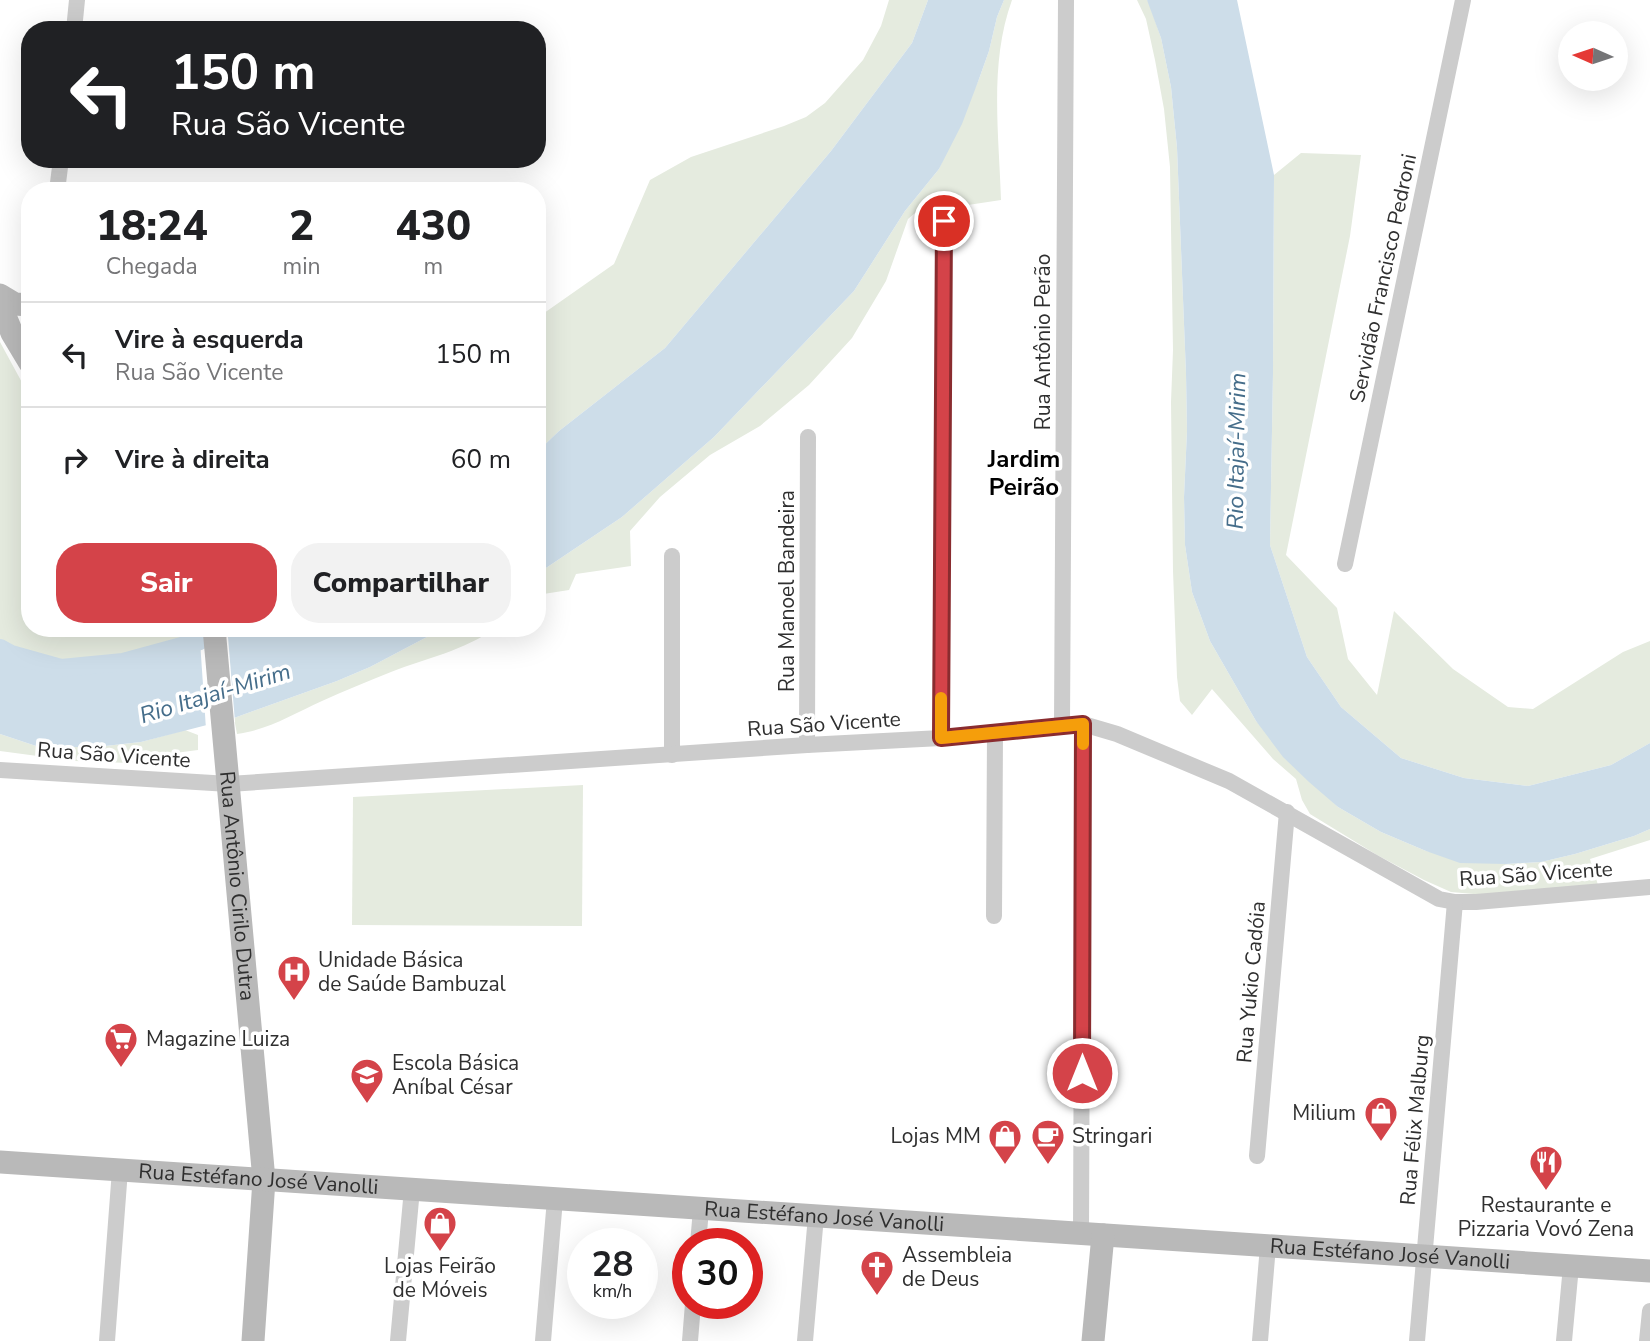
<!DOCTYPE html>
<html lang="pt">
<head>
<meta charset="utf-8">
<style>
	:root { --surface:#fff; --page:#f2f2f2; --text:#202124; --muted:#757577; --line:#e0e0e0; --accent:#d44349 }
	body { margin:0; font-family:"Nunito Sans",sans-serif; background:var(--page); color:var(--text); height:100vh; display:flex; flex-direction:column; font-size:26px; white-space:nowrap }
	* { box-sizing:border-box; margin:0 }
	p { font-size:23px; color:var(--muted) }
	.icon { flex:none; width:38px; height:38px; fill:none; stroke:currentColor; stroke-width:2; stroke-linecap:round; stroke-linejoin:round }
	.map { position:relative; flex:1; overflow:hidden }
	.side { position:absolute; left:21px; top:182px; width:525px; height:455px; display:flex; flex-direction:column; background:var(--surface); border-radius:28px; box-shadow:0 7px 28px #0002 }
	.side>* { flex:none }
	.top-card { position:absolute; left:21px; top:21px; width:525px; height:147px; border-radius:28px; box-shadow:0 7px 28px #0002; background:#202124; color:#fff; overflow:hidden }
	.needle { width:46px; rotate:273deg }
	.tools { position:absolute; left:1558px; top:21px; display:grid; gap:14px }
	.tools a { display:grid; place-items:center; width:70px; height:70px; border-radius:50%; background:var(--surface); box-shadow:0 7px 28px #0002; font-size:35px }
	.speed { position:absolute; left:567px; top:1228px; display:flex; gap:14px; font-size:35px; font-weight:700; text-align:center }
	.speed>* { display:grid; place-content:center; width:91px; height:91px; border-radius:50%; background:var(--surface); box-shadow:0 7px 28px #0002; line-height:1 }
	.speed small { font-size:18px; font-weight:400 }
	.speed .limit { border:10px solid #d22; background:#fff; color:#111 }
	.pin { position:absolute; display:grid; place-items:center; width:60px; height:60px; color:#fff; margin:-30px; border:4px solid #fff; border-radius:50%; box-shadow:0 2px 7px #0007 }
	.me { position:absolute; width:77px; margin:-38px; rotate:0deg; stroke-linejoin:round; filter:drop-shadow(0 0 5px #0008) }
	.turn { display:flex; align-items:center; gap:24px; height:147px; padding:0 35px; font-size:32px }
	.turn .icon { width:91px; height:91px; stroke-width:2.5 }
	.turn b { display:block; font-size:49px; line-height:60px }
	.eta { display:flex; justify-content:space-evenly; align-items:center; height:119px; text-align:center }
	.eta b { font-size:42px; font-weight:800; line-height:49px }
	.button { display:flex; gap:14px; margin-top:auto; padding:14px 35px }
	.button a { flex:1; height:80px; border-radius:28px; background:var(--accent); color:#fff; font-size:28px; font-weight:800; line-height:80px; text-align:center }
	.button a+a { background:var(--page); color:var(--text) }
	ul { padding:0; list-style:none }
	li { display:flex; align-items:center; gap:21px; height:105px; padding:0 35px; border-top:2px solid var(--line) }
	li div { flex:1 }
	li b { display:block; font-size:26px }
	li em { font-style:normal }
	.map>svg:first-child { display:block }
	.green { fill:#e5ebdf }
	.water { fill:#cddde9 }
	.pier { fill:#fff }
	.lines { fill:none; stroke-linecap:round; stroke-linejoin:round }
	.canal { stroke:#cddde9; stroke-width:18 }
	.street { stroke:#ccc; stroke-width:16 }
	.secondary { stroke:#b9b9b9; stroke-width:23 }
	.route-casing { stroke:#8a2c2f; stroke-width:18 }
	.route { stroke:#d44349; stroke-width:12 }
	.slow { stroke:#f59e0b; stroke-width:12 }
	.labels { text-anchor:middle; stroke-width:7; stroke-linejoin:round; paint-order:stroke }
	.street-label { font-size:21px; fill:#2f2f2f; stroke:#fff }
	.poi-label { font-size:21px; fill:#2f2f2f; stroke:#fff; text-anchor:start }
	.water-label { font-size:23px; font-style:italic; fill:#456d8a; stroke:#fff }
	.quarter-label { font-size:24px; font-weight:bold; fill:#000; stroke:#fff }
</style>
</head>
<body>
<div class="map">
<svg width="1650" height="1341" viewBox="0 0 1650 1341">
	<rect width="100%" height="100%" fill="#fff"/>
	<!-- green -->
	<g class="green">
		<path d="M889 0H928L912 43 831 151 665 348 559 431 537 452V318L614 264 650 180 691 157 784 126 806 117 825 103 863 60 881 26Z"/>
		<path d="M1004 0H1012C989 63 999 134 1001 200L915 213 908 219 886 281 852 338 809 385 760 426 710 455 660 497 630 531 631 566 576 574 569 590 537 595V574L622 517 714 437 854 291 905 211 939 169 979 79 989 51 997 17Z"/>
		<path d="M1137 0H1147L1149 3 1161 38 1171 87 1177 148 1186 374 1187 431 1184 497 1185 545 1192 592 1210 641 1256 721 1338 807 1381 832 1426 851 1506 864 1541 862 1575 854 1634 836 1650 829V840L1590 859 1598 885 1485 895 1451 892 1424 880 1377 855 1310 814 1302 800 1296 779 1273 759 1212 689 1192 715 1180 701 1177 677 1173 571 1171 402 1173 350 1170 167 1164 109 1155 60 1146 19Z"/>
		<path d="M1301 153 1361 155 1350 236 1286 555 1337 608 1348 659 1377 695 1394 611 1453 669 1508 707 1533 709 1623 652 1650 641V743L1611 765 1528 786 1464 778 1401 758 1341 707 1307 657 1270 545 1273 373 1274 175Z"/>
		<path d="M0 342 25 388 30 393V628H205L206 640 123 662 61 668 11 654 0 648Z"/>
		<path d="M444 628H495C464 651 426 658 391 672 368 681 344 691 322 701 293 714 268 730 237 734L234 718 337 681 370 667Z"/>
		<path d="M185 730 198 735V750L175 753 129 763 75 761 0 751V734L39 747H96L141 742Z"/>
		<path d="M583 785 582 926 352 925 353 797Z"/>
	</g>
	<!-- water -->
	<g class="water">
		<path d="M928 0H1004L997 17 989 51 979 79 962 124 939 169 905 211 854 291 714 437 622 517 537 574V452L559 431 665 348 831 151 912 43Z"/>
		<path d="M1147 0H1237L1274 175 1273 373 1270 545 1307 657 1341 707 1401 758 1464 778 1528 786 1611 765 1650 743V829L1634 836 1575 854 1541 862 1506 864 1460 863 1426 851 1381 832 1338 807 1309 782 1283 757 1256 721 1210 641 1192 592 1185 545 1184 497 1187 431 1186 374 1177 148 1171 87 1161 38Z"/>
		<path d="M251 628H444L370 667 337 681 234 718 141 742 96 747H39L0 734V648L11 654 61 668 123 662 200 641 228 637Z"/>
	</g>
	<!-- pier -->
	<path class="pier" d="M228 637 235 722 206 729 200 641Z"/>
	<g class="lines">
		<!-- canal -->
		<path class="canal" d="M0 648 11 654 61 668 123 662 200 641"/>
		<!-- street -->
		<g class="street">
			<path d="M74 30 77 0"/>
			<path d="M57 191 61 159"/>
			<path d="M672 556V755"/>
			<path d="M1345 564 1463 0"/>
			<path d="M1062 725 1066 0"/>
			<path d="M941 738 944 221"/>
			<path d="M807 745 808 437"/>
			<path d="M0 770 229 784 807 745 941 738 1083 724 1117 734 1229 781 1439 899 1455 902H1476L1650 887"/>
			<path d="M994 916 995 733"/>
			<path d="M1257 1156 1287 812"/>
			<path d="M1081 1234 1083 724"/>
			<path d="M698 1244 701 1209"/>
			<path d="M107 1341 120 1170"/>
			<path d="M398 1341 412 1189"/>
			<path d="M543 1341 555 1199"/>
			<path d="M690 1341 693 1304"/>
			<path d="M805 1341 816 1216"/>
			<path d="M1260 1341 1268 1246"/>
			<path d="M1417 1341 1455 902"/>
			<path d="M1564 1341 1571 1266"/>
			<path d="M1647 1341 1650 1311"/>
		</g>
		<!-- secondary -->
		<g class="secondary">
			<path d="M0 295 15 304 30 305"/>
			<path d="M0 304 12 333 30 363"/>
			<path id="s1" d="M214 628 264 1180 253 1341"/>
			<path id="s2" d="M0 1162 1650 1271"/>
			<path d="M1093 1341 1103 1235"/>
		</g>
	</g>
	<g class="lines">
		<defs>
			<path id="route" d="M944 221 941 738 1083 724 1082 1073"/>
		</defs>
		<!-- route casing -->
		<use href="#route" class="route-casing"/>
		<!-- route -->
		<use href="#route" class="route"/>
		<!-- slow -->
		<path class="slow" d="M941 698V738L1083 724V744"/>
	</g>
	<!-- icons -->
	<defs>
		<symbol id="hospital-pin" viewBox="-11 -11 22 30"><path d="M0 17L-7.5 6A9.5 9.5 0 1 1 7.5 6Z" fill="#d44349" stroke="#fff"/><path d="M-5-5h3v3.5h4V-5h3V5h-3V1.5h-4V5h-3Z" fill="#fff"/></symbol>
		<symbol id="supermarket-pin" viewBox="-11 -11 22 30"><path d="M0 17L-7.5 6A9.5 9.5 0 1 1 7.5 6Z" fill="#d44349" stroke="#fff"/><path d="M-6-5.5h2.5l.6 2H6L4.5 2H-2.5L-4.4-4H-6ZM-1.5 3.2a1.3 1.3 0 1 0 .1 0ZM3 3.2a1.3 1.3 0 1 0 .1 0Z" fill="#fff"/></symbol>
		<symbol id="school-pin" viewBox="-11 -11 22 30"><path d="M0 17L-7.5 6A9.5 9.5 0 1 1 7.5 6Z" fill="#d44349" stroke="#fff"/><path d="M0-5L7-2L0 1L-7-2ZM-4 1L0 2.5L4 1V4Q0 6-4 4Z" fill="#fff"/></symbol>
		<symbol id="shop-pin" viewBox="-11 -11 22 30"><path d="M0 17L-7.5 6A9.5 9.5 0 1 1 7.5 6Z" fill="#d44349" stroke="#fff"/><path d="M-5-2.5h2.3a2.7 3.5 0 0 1 5.4 0H5L5.5 6h-11ZM-1.5-2.5h3a1.5 2.3 0 0 0-3 0Z" fill="#fff"/></symbol>
		<symbol id="cafe-pin" viewBox="-11 -11 22 30"><path d="M0 17L-7.5 6A9.5 9.5 0 1 1 7.5 6Z" fill="#d44349" stroke="#fff"/><path d="M-5.5-4.5H6V0H3Q3 3.5 0 3.5H-2.5Q-5.5 3.5-5.5 0ZM3-3.2v2h1.7v-2ZM-6 4.5H4V6H-6Z" fill="#fff"/></symbol>
		<symbol id="restaurant-pin" viewBox="-11 -11 22 30"><path d="M0 17L-7.5 6A9.5 9.5 0 1 1 7.5 6Z" fill="#d44349" stroke="#fff"/><path d="M-5-6h1v4h1v-4h1v4h1v-4h1v5L-1.5 .5V6h-2V.5L-5-1ZM5-6V6H3V1.5H1.5Q1.5-4 5-6Z" fill="#fff"/></symbol>
		<symbol id="church-pin" viewBox="-11 -11 22 30"><path d="M0 17L-7.5 6A9.5 9.5 0 1 1 7.5 6Z" fill="#d44349" stroke="#fff"/><path d="M-1.2-6h2.4v3.5h3.3v2.4h-3.3V6h-2.4V-.1h-3.3v-2.4h3.3Z" fill="#fff"/></symbol>
	</defs>
	<g fill-rule="evenodd">
		<use href="#hospital-pin" x="275" y="953" width="38" height="52"/>
		<use href="#supermarket-pin" x="102" y="1020" width="38" height="52"/>
		<use href="#school-pin" x="348" y="1056" width="38" height="52"/>
		<use href="#shop-pin" x="1362" y="1094" width="38" height="52"/>
		<use href="#shop-pin" x="986" y="1117" width="38" height="52"/>
		<use href="#cafe-pin" x="1029" y="1117" width="38" height="52"/>
		<use href="#restaurant-pin" x="1527" y="1143" width="38" height="52"/>
		<use href="#shop-pin" x="421" y="1204" width="38" height="52"/>
		<use href="#church-pin" x="858" y="1248" width="38" height="52"/>
	</g>
	<g class="labels">
		<!-- street labels -->
		<g class="street-label">
			<text transform="translate(1383 278) rotate(-78)" y="7">Servidão Francisco Pedroni</text>
			<text transform="translate(1043 342) rotate(-90)" y="7">Rua Antônio Perão</text>
			<text transform="translate(787 591) rotate(-90)" y="7">Rua Manoel Bandeira</text>
			<text transform="translate(824 724) rotate(-4)" y="7">Rua São Vicente</text>
			<text transform="translate(114 755) rotate(4)" y="7">Rua São Vicente</text>
			<text transform="translate(1536 874) rotate(-4)" y="7">Rua São Vicente</text>
			<text dy="7" stroke="none"><textPath href="#s1" startOffset="259">Rua Antônio Cirilo Dutra</textPath></text>
			<text transform="translate(1251 982) rotate(-85)" y="7">Rua Yukio Cadóia</text>
			<text transform="translate(1415 1120) rotate(-85)" y="7">Rua Félix Malburg</text>
			<text dy="7" stroke="none"><textPath href="#s2" startOffset="259">Rua Estéfano José Vanolli</textPath></text>
			<text dy="7" stroke="none"><textPath href="#s2" startOffset="826">Rua Estéfano José Vanolli</textPath></text>
			<text dy="7" stroke="none"><textPath href="#s2" startOffset="1393">Rua Estéfano José Vanolli</textPath></text>
		</g>
		<!-- poi labels -->
		<g class="poi-label">
			<text x="318" y="967">Unidade Básica<tspan x="318" dy="24">de Saúde Bambuzal</tspan></text>
			<text x="146" y="1046">Magazine Luiza</text>
			<text x="392" y="1070">Escola Básica<tspan x="392" dy="24">Aníbal César</tspan></text>
			<text x="1356" y="1120" text-anchor="end">Milium</text>
			<text x="981" y="1143" text-anchor="end">Lojas MM</text>
			<text x="1072" y="1143">Stringari</text>
			<text x="1546" y="1212" text-anchor="middle">Restaurante e<tspan x="1546" dy="24">Pizzaria Vovó Zena</tspan></text>
			<text x="902" y="1262">Assembleia<tspan x="902" dy="24">de Deus</tspan></text>
			<text x="440" y="1273" text-anchor="middle">Lojas Feirão<tspan x="440" dy="24">de Móveis</tspan></text>
		</g>
		<!-- water labels -->
		<g class="water-label">
			<text transform="translate(1236 451) rotate(-89)" y="8">Rio Itajaí-Mirim</text>
			<text transform="translate(215 693) rotate(-17)" y="8">Rio Itajaí-Mirim</text>
		</g>
		<!-- quarter labels -->
		<g class="quarter-label">
			<text x="1024" y="467">Jardim<tspan x="1024" dy="28">Peirão</tspan></text>
		</g>
	</g>
</svg>
<div class="tools">
<a><svg class="needle" viewBox="-14 -14 28 28"><path d="M0-13l5 13h-10z" fill="#e53935"/><path d="M0 13l5-13h-10z" fill="#757577"/></svg></a>
</div>
<div class="speed"><div>28<small>km/h</small></div><div class="limit">30</div></div>
<div class="pin" style="left:944px;top:221px;background:#d93025"><svg class="icon" aria-label="arrive" viewBox="0 0 24 24"><path d="M6 21V4h12l-3 4 3 4H6"/></svg></div>
<svg class="me" style="left:1082px;top:1073px" viewBox="-20 -20 40 40"><circle r="17" fill="#d44349" stroke="#fff" stroke-width="3"/><path d="M0-11L8 9 0 5-8 9z" fill="#fff"/></svg>
<div class="top-card">
<div class="turn"><svg class="icon" aria-label="left" viewBox="0 0 24 24"><path d="M17 20v-9H6M10 6l-5 5 5 5"/></svg><div><b>150 m</b>Rua São Vicente</div></div>
</div>
<section class="side">
<div class="eta">
<div><b>18:24</b><p>Chegada</p></div>
<div><b>2</b><p>min</p></div>
<div><b>430</b><p>m</p></div>
</div>
<ul>
<li><svg class="icon" aria-label="left" viewBox="0 0 24 24"><path d="M17 20v-9H6M10 6l-5 5 5 5"/></svg><div><b>Vire à esquerda</b><p>Rua São Vicente</p></div><em>150 m</em></li>
<li><svg class="icon" aria-label="right" viewBox="0 0 24 24"><path d="M7 20v-9h11M14 6l5 5-5 5"/></svg><div><b>Vire à direita</b></div><em>60 m</em></li>
</ul>
<div class="button"><a>Sair</a><a>Compartilhar</a></div>
</section>
</div>
</body>
</html>
